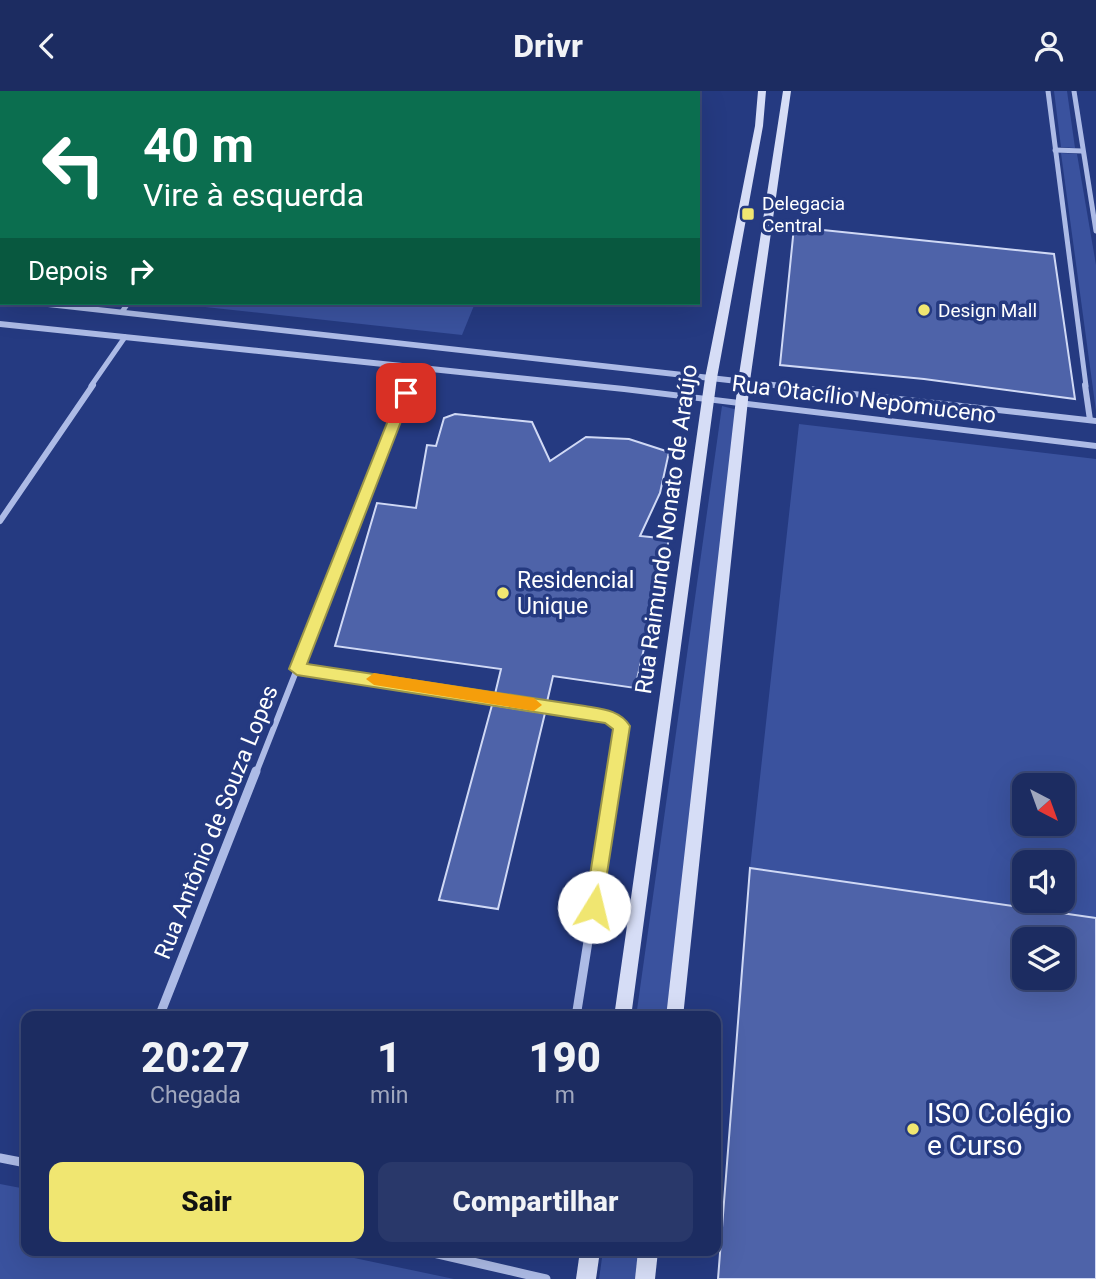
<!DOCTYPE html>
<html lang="pt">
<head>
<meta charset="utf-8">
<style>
	:root { --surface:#1c2c61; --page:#29386a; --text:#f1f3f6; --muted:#a0a7bd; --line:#3a4876; --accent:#f0e671 }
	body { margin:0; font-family:Roboto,sans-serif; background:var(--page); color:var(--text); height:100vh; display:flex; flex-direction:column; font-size:26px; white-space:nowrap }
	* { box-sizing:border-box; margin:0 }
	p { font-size:23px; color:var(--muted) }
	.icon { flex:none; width:38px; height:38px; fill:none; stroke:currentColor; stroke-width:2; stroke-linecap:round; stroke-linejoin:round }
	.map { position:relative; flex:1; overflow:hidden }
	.details { position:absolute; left:21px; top:920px; width:700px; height:245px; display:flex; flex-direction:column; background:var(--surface); border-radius:14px; box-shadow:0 7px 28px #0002,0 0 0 2px var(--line) }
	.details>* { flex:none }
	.banner { position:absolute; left:0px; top:0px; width:700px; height:214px; box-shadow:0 7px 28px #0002,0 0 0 2px var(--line); background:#0b6e4f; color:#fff; overflow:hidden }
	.needle { width:46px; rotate:139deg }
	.fabs { position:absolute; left:1012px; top:682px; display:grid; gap:14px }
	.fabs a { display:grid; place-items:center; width:63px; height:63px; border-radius:14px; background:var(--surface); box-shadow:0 7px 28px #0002,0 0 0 2px var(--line); font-size:35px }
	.pin { position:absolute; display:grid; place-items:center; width:60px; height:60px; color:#fff; margin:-30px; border-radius:14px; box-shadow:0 4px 10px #0006 }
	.me { position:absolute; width:77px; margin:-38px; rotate:9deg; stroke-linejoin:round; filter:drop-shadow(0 0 5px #0008) }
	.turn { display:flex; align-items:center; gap:24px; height:147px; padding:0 28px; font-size:32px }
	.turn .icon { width:91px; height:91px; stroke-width:2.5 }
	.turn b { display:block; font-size:49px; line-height:60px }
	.then { display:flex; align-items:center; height:66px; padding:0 28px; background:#0003; gap:14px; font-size:26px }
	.eta { display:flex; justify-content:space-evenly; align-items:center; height:119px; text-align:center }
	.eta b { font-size:42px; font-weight:800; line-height:49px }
	.button { display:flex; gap:14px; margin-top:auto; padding:14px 28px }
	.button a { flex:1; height:80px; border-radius:14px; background:var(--accent); color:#111; font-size:28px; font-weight:800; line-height:80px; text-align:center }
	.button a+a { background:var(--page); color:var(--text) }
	header { display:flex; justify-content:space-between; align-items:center; height:91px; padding:0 28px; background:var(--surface); font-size:32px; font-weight:800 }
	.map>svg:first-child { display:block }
	.green { fill:#3a529e; fill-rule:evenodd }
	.building { fill:#4e63a9; stroke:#d0d9f5; stroke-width:2; fill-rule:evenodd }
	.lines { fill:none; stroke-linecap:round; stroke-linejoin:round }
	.minor-far2 { stroke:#adbbe6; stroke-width:5 }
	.minor-far1 { stroke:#adbbe6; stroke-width:6 }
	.minor { stroke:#adbbe6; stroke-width:9 }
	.tertiary { fill:#adbbe6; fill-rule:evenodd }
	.secondary { fill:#d6ddf6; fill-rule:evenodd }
	.route { fill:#f0e671; stroke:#9c9649; stroke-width:2 }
	.slow { fill:#f59e0b }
	.poi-dot { fill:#f0e671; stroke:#253a81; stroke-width:2.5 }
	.labels { text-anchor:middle; stroke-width:7; stroke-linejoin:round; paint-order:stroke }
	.far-poi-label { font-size:19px; fill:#fff; stroke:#253a81; text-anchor:start }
	.street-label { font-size:23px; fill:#fff; stroke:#253a81 }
	.poi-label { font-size:23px; fill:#fff; stroke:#253a81; text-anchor:start }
	.near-poi-label { font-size:28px; fill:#fff; stroke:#253a81; text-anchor:start }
</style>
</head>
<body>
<header><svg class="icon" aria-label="back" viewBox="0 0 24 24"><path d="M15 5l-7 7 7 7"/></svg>Drivr<svg class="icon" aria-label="person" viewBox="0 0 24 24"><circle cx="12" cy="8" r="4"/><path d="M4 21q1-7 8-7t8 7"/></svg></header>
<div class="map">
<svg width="1096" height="1188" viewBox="0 0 1096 1188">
	<rect width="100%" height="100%" fill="#253a81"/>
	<!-- green -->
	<g class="green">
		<path d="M289 0H558L288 2Z"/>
		<path d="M1054 0H1067L1075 57 1061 56Z"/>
		<path d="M1061 62 1077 63 1096 174V320Z"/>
		<path d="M168 212H475L462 244Z"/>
		<path d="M722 315 738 319 666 926H636Z"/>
		<path d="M799 333 1096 368V827L750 777ZM1024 695H1062V733H1024ZM1024 772H1062V810H1024Z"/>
		<path d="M0 1093 26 1098V1160H321L454 1188H0Z"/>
		<path d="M603 1160H640L637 1188H599Z"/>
	</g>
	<!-- building -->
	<g class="building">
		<path d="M794 136 1054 163 1075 308 924 288 780 274Z"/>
		<path d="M455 323 532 331 550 370 586 346 629 348 669 361 660 402 640 445 669 448 635 597 553 585 547 611 495 603 501 578 335 555 377 412 416 417 427 354 436 355 444 327Z"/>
		<path d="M492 614 545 622 498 818 439 809Z"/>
		<path d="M750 777 1096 827V1188H718ZM1024 849H1062V887H1024Z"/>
	</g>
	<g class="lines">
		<!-- minor-far2 -->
		<g class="minor-far2">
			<path d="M1048 0 1086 295"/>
			<path d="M1074 0 1096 140"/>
			<path d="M24 2 26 0"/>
			<path d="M0 27 2 25"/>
			<path d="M1055 59 1082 60"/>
			<path d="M122 221 128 212"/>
			<path d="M91 295 125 246"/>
			<path d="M409 295 416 277"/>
		</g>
		<!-- minor-far1 -->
		<g class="minor-far1">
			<path d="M1085 294 1090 329"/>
			<path d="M0 430 93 294"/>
			<path d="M297 578 609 626 622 635 615 682"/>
			<path d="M256 682 409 294"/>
		</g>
		<!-- minor -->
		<g class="minor">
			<path d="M159 926 256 680"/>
			<path d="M576 926 615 680"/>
			<path d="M0 1067 26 1072"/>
			<path d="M425 1160 546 1188"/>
		</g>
		<!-- tertiary -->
		<g class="tertiary">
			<rect x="0" y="205" width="2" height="6"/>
			<path d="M35 212H62L1096 327V333L39 215Z"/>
			<path d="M0 230 624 295 1096 352V358L624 301 0 236Z"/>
		</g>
		<!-- secondary -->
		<g class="secondary">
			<path d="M758 0H766L763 35 717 287 631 926H614L705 287 755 35Z"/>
			<path d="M783 0H791L750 290 683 926H666L738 290Z"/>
			<path d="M580 1160H600L596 1188H576Z"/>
			<path d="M638 1160H658L655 1188H635Z"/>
		</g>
	</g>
	<!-- route -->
	<path class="route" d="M406 298 412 302 307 573 585 615C602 618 620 619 630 635L601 821 594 823 588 821 585 816 613 638 605 632 297 584 289 578 399 302Z"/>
	<!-- slow -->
	<path class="slow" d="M374 582 534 607 542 614 534 620 374 594 366 588Z"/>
	<!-- markers -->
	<g class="poi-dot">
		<rect x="741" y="116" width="14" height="14" rx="3.5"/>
		<circle cx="924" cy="219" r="7"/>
		<circle cx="503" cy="502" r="7"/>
		<circle cx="913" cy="1038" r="7"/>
	</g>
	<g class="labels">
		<!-- far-poi labels -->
		<g class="far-poi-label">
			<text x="762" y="119">Delegacia<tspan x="762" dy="22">Central</tspan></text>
			<text x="938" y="226">Design Mall</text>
		</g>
		<!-- street labels -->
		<g class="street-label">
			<text transform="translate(864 308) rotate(7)" y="8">Rua Otacílio Nepomuceno</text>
			<text transform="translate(666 438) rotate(-82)" y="8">Rua Raimundo Nonato de Araújo</text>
			<text transform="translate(216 731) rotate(-68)" y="8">Rua Antônio de Souza Lopes</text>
		</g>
		<!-- poi labels -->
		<g class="poi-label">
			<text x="517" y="497">Residencial<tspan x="517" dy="26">Unique</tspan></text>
		</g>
		<!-- near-poi labels -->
		<g class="near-poi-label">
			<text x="927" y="1032">ISO Colégio<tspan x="927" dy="32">e Curso</tspan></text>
		</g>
	</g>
</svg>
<div class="fabs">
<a><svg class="needle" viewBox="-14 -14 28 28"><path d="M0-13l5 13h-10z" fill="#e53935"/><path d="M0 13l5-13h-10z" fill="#a0a7bd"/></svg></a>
<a><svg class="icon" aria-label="sound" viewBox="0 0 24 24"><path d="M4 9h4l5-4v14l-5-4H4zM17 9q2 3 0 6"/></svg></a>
<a><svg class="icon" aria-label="layers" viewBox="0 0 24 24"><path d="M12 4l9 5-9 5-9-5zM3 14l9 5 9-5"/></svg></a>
</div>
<div class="pin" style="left:406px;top:302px;background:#d93025"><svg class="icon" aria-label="arrive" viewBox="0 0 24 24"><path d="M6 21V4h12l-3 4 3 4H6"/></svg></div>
<svg class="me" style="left:594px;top:816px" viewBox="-20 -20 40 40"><circle r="19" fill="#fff"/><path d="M0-13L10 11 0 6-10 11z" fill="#f0e671"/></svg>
<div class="banner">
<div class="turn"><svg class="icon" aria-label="left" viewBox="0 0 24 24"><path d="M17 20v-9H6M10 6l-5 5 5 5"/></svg><div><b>40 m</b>Vire à esquerda</div></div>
<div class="then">Depois<svg class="icon" aria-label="right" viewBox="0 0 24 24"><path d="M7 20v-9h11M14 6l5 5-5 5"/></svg></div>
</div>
<section class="details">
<div class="eta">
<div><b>20:27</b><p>Chegada</p></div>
<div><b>1</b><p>min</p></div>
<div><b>190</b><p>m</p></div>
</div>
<div class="button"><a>Sair</a><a>Compartilhar</a></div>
</section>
</div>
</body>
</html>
